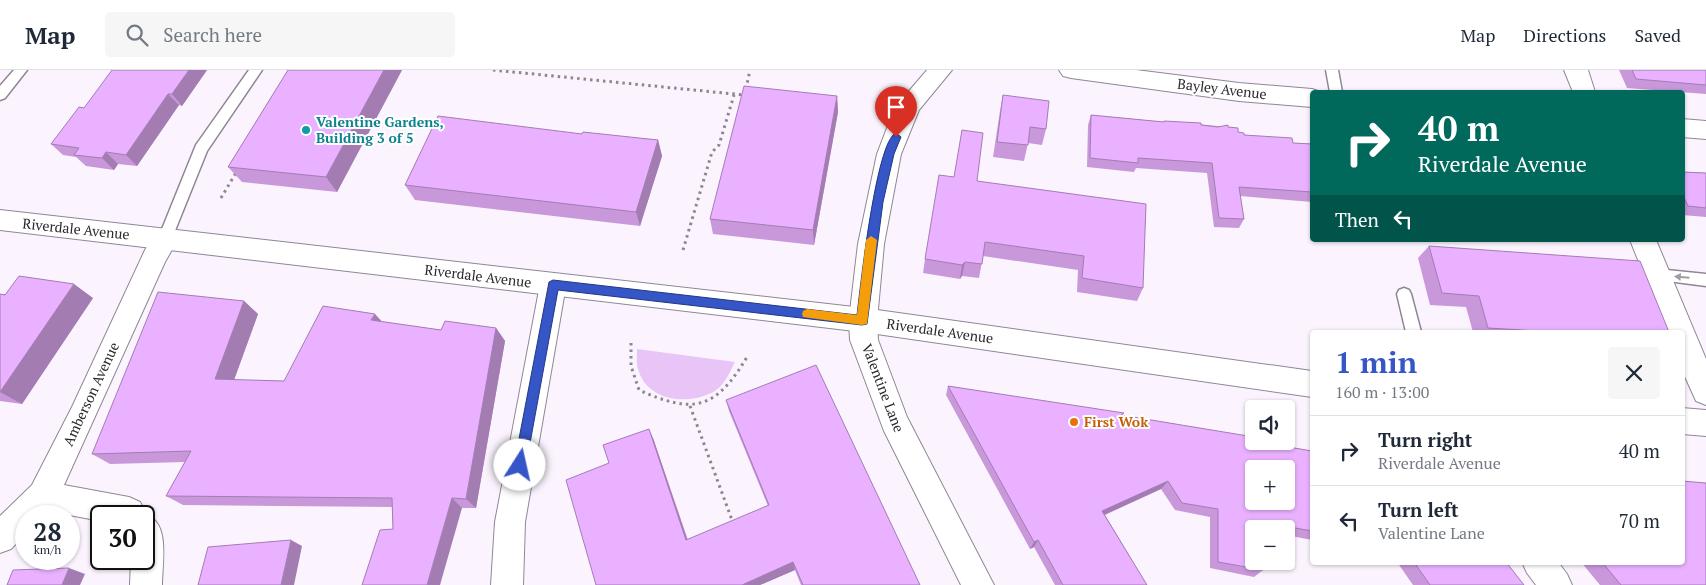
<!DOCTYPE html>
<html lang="en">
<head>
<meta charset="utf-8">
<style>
	:root { --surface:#fff; --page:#f6f6f7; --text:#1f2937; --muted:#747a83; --line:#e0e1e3; --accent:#3656c7 }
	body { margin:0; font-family:"PT Serif",serif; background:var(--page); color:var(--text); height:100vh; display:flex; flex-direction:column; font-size:19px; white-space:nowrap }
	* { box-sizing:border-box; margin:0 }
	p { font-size:16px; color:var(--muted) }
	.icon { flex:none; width:28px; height:28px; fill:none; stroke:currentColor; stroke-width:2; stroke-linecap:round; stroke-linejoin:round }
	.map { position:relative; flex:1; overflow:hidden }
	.drawer { position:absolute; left:1310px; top:260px; width:375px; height:235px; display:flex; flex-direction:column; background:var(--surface); border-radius:5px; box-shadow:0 1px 4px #0004 }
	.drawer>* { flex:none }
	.banner { position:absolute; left:1310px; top:20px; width:375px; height:152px; border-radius:5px; box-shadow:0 1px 4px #0004; background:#00695c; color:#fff; overflow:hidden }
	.controls { position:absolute; left:1245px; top:330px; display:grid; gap:10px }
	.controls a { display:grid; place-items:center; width:50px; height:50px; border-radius:5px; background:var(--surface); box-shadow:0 1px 4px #0004; font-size:25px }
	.speed { position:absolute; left:15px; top:435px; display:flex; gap:10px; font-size:25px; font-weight:700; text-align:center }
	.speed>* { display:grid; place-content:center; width:65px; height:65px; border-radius:50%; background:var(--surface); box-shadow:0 1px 4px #0004; line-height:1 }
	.speed small { font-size:12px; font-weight:400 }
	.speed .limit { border:2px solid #111; border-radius:8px; background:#fff; color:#111 }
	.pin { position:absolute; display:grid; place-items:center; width:42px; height:42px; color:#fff; margin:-51px -21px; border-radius:50% 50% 50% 0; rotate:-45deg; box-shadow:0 0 5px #0007 }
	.pin .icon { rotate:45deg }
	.me { position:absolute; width:55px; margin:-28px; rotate:10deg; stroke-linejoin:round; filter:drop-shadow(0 0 4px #0008) }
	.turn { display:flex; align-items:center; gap:18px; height:105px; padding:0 25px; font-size:22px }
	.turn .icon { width:65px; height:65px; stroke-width:2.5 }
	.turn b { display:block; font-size:35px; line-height:42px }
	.then { display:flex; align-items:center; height:48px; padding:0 25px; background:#0003; gap:10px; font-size:19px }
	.round { display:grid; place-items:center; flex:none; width:52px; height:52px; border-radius:5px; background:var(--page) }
	.summary { display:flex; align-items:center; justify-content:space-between; height:85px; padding:0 25px }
	h1 { font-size:30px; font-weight:600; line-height:38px; color:var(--accent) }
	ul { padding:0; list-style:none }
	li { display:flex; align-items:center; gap:15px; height:70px; padding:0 25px; border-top:1px solid var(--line) }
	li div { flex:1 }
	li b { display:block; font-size:19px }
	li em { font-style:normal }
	header { display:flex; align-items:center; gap:30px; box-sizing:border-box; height:70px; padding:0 25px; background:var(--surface); border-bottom:1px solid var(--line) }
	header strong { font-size:24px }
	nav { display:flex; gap:28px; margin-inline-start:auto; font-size:18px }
	.search { width:350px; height:45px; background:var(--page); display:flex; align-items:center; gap:12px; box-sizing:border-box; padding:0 18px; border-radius:5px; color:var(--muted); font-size:19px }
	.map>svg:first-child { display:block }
	.green { fill:#e9c5f7 }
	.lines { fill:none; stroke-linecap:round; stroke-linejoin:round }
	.service-casing { stroke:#908695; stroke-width:3 }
	.minor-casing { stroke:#908695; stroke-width:2 }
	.tertiary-casing { stroke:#908695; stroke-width:2 }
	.secondary-casing { stroke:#908695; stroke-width:2 }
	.path { stroke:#8c868e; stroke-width:3; stroke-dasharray:2.5 4; stroke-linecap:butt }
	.service { fill:#fff; fill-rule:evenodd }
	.minor { fill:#fff; fill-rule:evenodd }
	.tertiary { fill:#fff; fill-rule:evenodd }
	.secondary { fill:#fff; fill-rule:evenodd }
	.wall { fill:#c898db }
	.shaded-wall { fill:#a37cb2 }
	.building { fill:#e9b1ff; stroke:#a37cb2; fill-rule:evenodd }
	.oneway { fill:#a09ea1 }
	.route { fill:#3656c7; stroke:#233881 }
	.slow { fill:#f59e0b }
	.culture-dot { fill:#0f9aa8; stroke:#fff; stroke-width:2 }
	.food-dot { fill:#e8710a; stroke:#fff; stroke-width:2 }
	.labels { text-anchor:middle; stroke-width:4; stroke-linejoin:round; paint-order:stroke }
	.street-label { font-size:14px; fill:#2d282e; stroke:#fff }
	.culture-label { font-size:14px; font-weight:bold; fill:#0d838f; stroke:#fff; text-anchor:start }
	.food-label { font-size:14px; font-weight:bold; fill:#c56008; stroke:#fff; text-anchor:start }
</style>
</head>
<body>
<header>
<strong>Map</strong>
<div class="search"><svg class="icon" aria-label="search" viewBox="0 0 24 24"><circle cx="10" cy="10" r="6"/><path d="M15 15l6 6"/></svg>Search here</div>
<nav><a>Map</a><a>Directions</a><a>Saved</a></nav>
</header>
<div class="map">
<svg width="1706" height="515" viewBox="0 0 1706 515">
	<rect width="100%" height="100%" fill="#fbf4fe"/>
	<!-- green -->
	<path class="green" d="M637 279 735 292C730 302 725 314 715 321 689 336 647 332 638 299 636 293 637 285 637 279Z"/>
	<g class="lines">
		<defs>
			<g id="service">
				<path d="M14 0H27L5 28 0 30V16Z"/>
				<path d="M249 0H262L207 81 170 173 165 175 160 173 158 169 196 75Z"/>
				<path d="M1326 0H1338L1342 22H1330Z"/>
				<path d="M1657 199 1706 204V216L1652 209 1650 205 1652 201Z"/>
				<path d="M1404 218 1409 220 1411 224 1421 262H1406L1397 224 1399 220Z"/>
			</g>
			<g id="minor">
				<path d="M1059 0H1136L1239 13 1312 19 1321 22H1312V37L1239 31 1071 8 1063 6Z"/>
				<path d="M1564 0H1588L1595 22H1573Z"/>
				<path d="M1682 49 1706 51V69L1682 67Z"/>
				<path d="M165 158 174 161 178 169 165 192 64 415 129 427 140 432 148 446C170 454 162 495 162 515H130L131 489H144V446H101V451L48 441 43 446H26V463L11 479 0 483V446L32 415 72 337 145 180 156 161Z"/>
				<path d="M1630 170H1656L1706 289V335L1696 331 1682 300V262H1667Z"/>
				<path d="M553 204 562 207 566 215 525 452 523 515H491L495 452 540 215 544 207Z"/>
				<path d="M1522 492H1558L1567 504 1572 515H1536L1527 503Z"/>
			</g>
			<path id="tertiary" d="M927 0H952L919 40 901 84 884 174 877 250 878 270 907 347 994 515H961L884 361 850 270 849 250 858 174 877 84 890 50 903 28Z"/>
			<g id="secondary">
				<path d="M0 140 863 238 1312 301V327L863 262 0 160Z"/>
				<path d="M1682 338 1706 340V366L1682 364Z"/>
			</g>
		</defs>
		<!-- service casing -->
		<use href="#service" class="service-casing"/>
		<!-- minor casing -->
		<use href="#minor" class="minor-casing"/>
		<!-- tertiary casing -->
		<use href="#tertiary" class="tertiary-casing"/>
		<!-- secondary casing -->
		<use href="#secondary" class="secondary-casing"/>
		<!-- path -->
		<g class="path">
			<path d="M493 0 744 25"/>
			<path d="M746 19 750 0"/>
			<path d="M221 128 237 101"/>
			<path d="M683 180 712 82 719 75 734 25"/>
			<path d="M631 273V296L639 320C694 345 716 339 747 287"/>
			<path d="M690 336 732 450"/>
		</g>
		<!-- service -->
		<use href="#service" class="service"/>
		<!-- minor -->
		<use href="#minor" class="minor"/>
		<!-- tertiary -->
		<use href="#tertiary" class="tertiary"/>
		<!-- secondary -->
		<use href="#secondary" class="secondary"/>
	</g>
	<!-- wall -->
	<g class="wall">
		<path d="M207 0 182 36 179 35 137 96 118 94 114 100 86 96 76 87 63 85 51 74 84 38Z"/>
		<path d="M288 0H402L337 122 242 112 228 97Z"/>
		<path d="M1619 0H1706V24L1627 18Z"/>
		<path d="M1003 25 1046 59 1042 75 1028 73 1024 91 993 87 1000 41Z"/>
		<path d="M837 26 838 42 814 175 713 164 710 149Z"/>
		<path d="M1091 45 1163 52 1164 51 1228 57 1244 65 1293 73 1312 74V132L1240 126 1244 149 1239 158 1214 157 1207 103 1136 98 1134 102 1087 97 1088 55Z"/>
		<path d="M582 64 658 70 662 86 640 156 415 130 405 115Z"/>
		<path d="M1682 102 1706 103V147L1682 145Z"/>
		<path d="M977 111 1143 218 1137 231 1077 222 1078 200 983 186 979 208 962 206 960 209 923 203 925 189Z"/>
		<path d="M1429 176 1669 262H1473L1466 237 1430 235 1418 188Z"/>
		<path d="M0 224 93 228 22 334 0 331Z"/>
		<path d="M244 231 258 244 234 310 284 311 382 252 441 260 496 258 505 271 476 438H462L393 459 392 437 183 435 166 426 185 392 110 394 92 384Z"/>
		<path d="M948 316 1123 345 1265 373 1312 381V470L1286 465V459H1254L1263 500 1254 507 1210 498V447L1175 440 1161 419 1105 445 1147 515H1055L1034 477 1030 479 946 325Z"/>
		<path d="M726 330 920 515H801L795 500 760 515H596L609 393 653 368 688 470 768 436 729 341Z"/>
		<path d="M1397 492H1506L1524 515H1413Z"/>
		<path d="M1581 492H1682L1706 515H1600Z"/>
	</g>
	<!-- shaded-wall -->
	<g class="shaded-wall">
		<path d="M189 0H207L182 36 172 24Z"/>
		<path d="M384 0H402L337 122 326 107Z"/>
		<path d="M168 24 179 35 137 96 126 85Z"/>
		<path d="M837 26 838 42 814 175 813 160Z"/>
		<path d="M658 70 662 86 640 156 636 142Z"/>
		<path d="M106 82 118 94 114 100 102 88Z"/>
		<path d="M965 192 962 206 960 209 962 195Z"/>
		<path d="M74 214 93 228 22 334 0 322Z"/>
		<path d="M244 231 258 244 230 321 215 309Z"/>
		<path d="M375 244 386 256 371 250Z"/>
		<path d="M496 258 505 271 476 438 466 429Z"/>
		<path d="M649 359 653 368 690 478 686 470Z"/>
		<path d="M1168 411 1161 419 1097 448 1102 441Z"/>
		<path d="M452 428 462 438 440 515H427Z"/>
		<path d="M291 470 302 476 294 515H281Z"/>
		<path d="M1038 470 1034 477 1030 479 1034 472Z"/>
		<path d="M793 492 795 500 760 515H742Z"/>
		<path d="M69 498 85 504 80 515H62Z"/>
	</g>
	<!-- building -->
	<g class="building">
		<path d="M112 0H189L172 24H168L126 85 106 82 102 88 74 85 79 78 51 74 79 37 84 38Z"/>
		<path d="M288 0H384L326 107 228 97Z"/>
		<path d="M1632 0H1706V15L1636 9Z"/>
		<path d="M744 16 837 26 813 160 710 149Z"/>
		<path d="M1003 25 1049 31 1046 59 1030 57 1028 75 997 72Z"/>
		<path d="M1091 45 1164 52V51L1201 53V55L1218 57 1228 55V57L1238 58V62L1244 63V65L1292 68 1293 73 1312 74V122L1239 117 1244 149 1219 148 1212 93 1138 88V93L1090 88Z"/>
		<path d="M438 46 582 64 583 62 658 70 636 142 405 115Z"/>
		<path d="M962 60 983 63 977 111 1146 134 1143 218 1082 208 1084 186 985 172 982 194 965 192 962 195 925 189 939 105 954 107Z"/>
		<path d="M1682 102 1706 103V138L1688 136 1682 123Z"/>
		<path d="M1429 176 1640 191 1669 262H1556L1488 258 1479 226 1442 223Z"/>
		<path d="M19 206 74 214 0 322V224L5 225Z"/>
		<path d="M158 222 244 231 215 309 284 311 323 236 375 244 371 250 441 260 445 251 496 258 466 429 452 428 427 515H362L380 460 393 459 392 428 166 426 191 381 92 384Z"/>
		<path d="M816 295 920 515H803L793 492 742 515H596L566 410 609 393 603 375 649 359 686 470 769 435 726 330Z"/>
		<path d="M948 316 1124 343 1121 345 1254 367V371H1266L1265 373 1312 381V461L1262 452V459H1254V491H1263V500L1218 492V439L1182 433 1168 411 1102 441 1147 515H1063L1038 470 1034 472ZM1254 399H1286V431H1254Z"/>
		<path d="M1682 411 1706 413V515H1621L1602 492H1682Z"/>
		<path d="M291 470 281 515H198L208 477Z"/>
		<path d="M1414 492H1506L1524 515H1430Z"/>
		<path d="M69 498 62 515H7L13 500Z"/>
	</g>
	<!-- one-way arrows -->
	<defs><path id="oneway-solid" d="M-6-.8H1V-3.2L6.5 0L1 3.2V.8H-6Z" transform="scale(1.25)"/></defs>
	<use class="oneway" href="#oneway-solid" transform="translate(1682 207) rotate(-175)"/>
	<!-- route -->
	<path class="route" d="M896 63 901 67 894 84 883 132 867 254 862 255 558 220 526 395 525 399 520 401 516 399 514 395 549 212 553 210 857 245C860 220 876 70 896 63Z"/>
	<!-- slow -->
	<path class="slow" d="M871 166 877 170 867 254 862 255 803 247 802 244 803 241 807 239 857 245 866 170Z"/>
	<!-- markers -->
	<circle class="culture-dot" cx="306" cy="60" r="5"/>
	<circle class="food-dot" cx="1074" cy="352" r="5"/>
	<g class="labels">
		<!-- street labels -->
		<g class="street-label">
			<text transform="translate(1222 19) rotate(7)" y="5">Bayley Avenue</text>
			<text transform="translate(76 159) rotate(6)" y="5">Riverdale Avenue</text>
			<text transform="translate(478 206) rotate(7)" y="5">Riverdale Avenue</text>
			<text transform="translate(940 261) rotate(8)" y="5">Riverdale Avenue</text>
			<text transform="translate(883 318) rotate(69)" y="5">Valentine Lane</text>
			<text transform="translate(91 324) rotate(-65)" y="5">Amberson Avenue</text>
		</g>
		<!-- culture labels -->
		<g class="culture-label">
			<text x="316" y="57">Valentine Gardens,<tspan x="316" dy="16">Building 3 of 5</tspan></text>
		</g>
		<!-- food labels -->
		<g class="food-label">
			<text x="1084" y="357">First Wok</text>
		</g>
	</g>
</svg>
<div class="controls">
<a><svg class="icon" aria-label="sound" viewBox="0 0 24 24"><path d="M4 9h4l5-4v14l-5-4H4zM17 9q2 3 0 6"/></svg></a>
<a>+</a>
<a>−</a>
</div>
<div class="speed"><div>28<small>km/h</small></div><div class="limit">30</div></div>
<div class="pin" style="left:896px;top:67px;background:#d93025"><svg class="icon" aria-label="arrive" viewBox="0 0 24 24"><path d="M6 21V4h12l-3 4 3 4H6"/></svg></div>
<svg class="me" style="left:520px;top:395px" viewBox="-20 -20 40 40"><circle r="19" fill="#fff"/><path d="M0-13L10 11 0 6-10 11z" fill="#3656c7"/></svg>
<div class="banner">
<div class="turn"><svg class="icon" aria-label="right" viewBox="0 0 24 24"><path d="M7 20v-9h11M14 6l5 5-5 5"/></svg><div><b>40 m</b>Riverdale Avenue</div></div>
<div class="then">Then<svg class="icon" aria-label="left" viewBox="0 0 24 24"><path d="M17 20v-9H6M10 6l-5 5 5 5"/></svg></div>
</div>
<section class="drawer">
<div class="summary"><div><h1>1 min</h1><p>160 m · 13:00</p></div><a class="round"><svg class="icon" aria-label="close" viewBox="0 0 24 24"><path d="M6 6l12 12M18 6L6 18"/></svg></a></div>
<ul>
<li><svg class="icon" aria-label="right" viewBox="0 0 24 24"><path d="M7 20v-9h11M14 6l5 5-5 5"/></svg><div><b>Turn right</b><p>Riverdale Avenue</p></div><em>40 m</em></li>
<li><svg class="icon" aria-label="left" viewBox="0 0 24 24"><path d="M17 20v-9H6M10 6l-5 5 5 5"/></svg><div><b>Turn left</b><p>Valentine Lane</p></div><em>70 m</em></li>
</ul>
</section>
</div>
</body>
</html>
